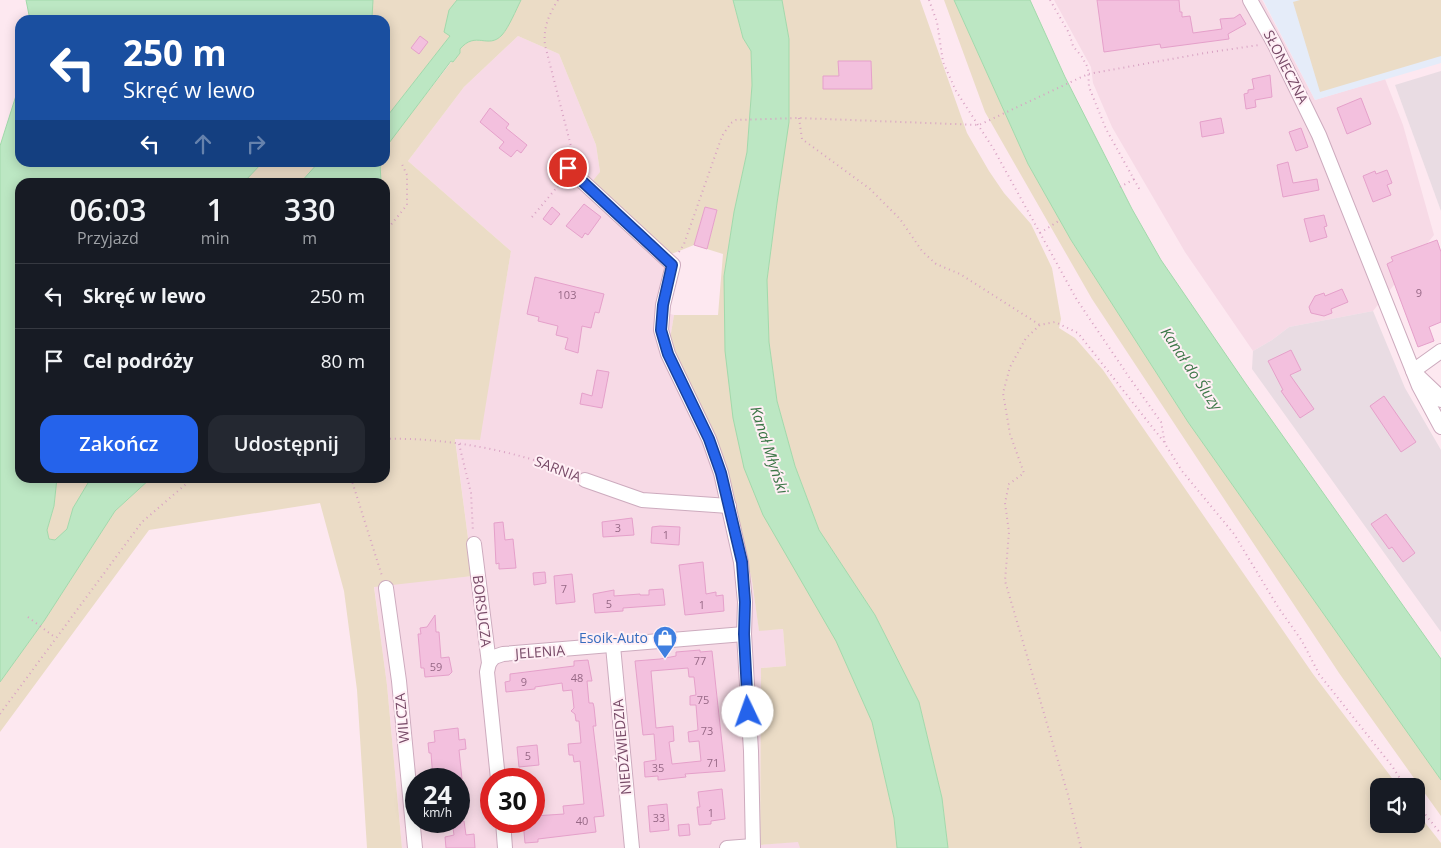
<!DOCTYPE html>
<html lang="pl">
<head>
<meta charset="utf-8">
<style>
	:root { --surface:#171b24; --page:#242831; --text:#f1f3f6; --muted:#9ea1a6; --line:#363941; --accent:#2563eb }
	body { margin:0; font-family:"Open Sans",sans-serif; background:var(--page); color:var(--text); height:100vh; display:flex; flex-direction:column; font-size:19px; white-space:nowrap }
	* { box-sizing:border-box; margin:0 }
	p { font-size:16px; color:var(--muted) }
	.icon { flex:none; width:28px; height:28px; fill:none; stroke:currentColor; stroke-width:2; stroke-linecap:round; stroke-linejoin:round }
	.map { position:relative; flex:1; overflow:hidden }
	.details { position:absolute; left:15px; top:178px; width:375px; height:305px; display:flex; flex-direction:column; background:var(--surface); border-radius:15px; box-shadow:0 2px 12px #0003 }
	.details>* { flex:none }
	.guide { position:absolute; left:15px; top:15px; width:375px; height:152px; border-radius:15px; box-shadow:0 2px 12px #0003; background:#1a4fa0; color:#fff; overflow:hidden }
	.buttons { position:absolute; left:1370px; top:778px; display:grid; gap:10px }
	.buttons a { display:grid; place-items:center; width:55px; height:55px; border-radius:10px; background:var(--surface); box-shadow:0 2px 12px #0003; font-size:25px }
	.speed { position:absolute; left:405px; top:768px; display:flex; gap:10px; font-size:25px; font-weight:700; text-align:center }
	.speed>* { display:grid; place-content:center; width:65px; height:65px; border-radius:50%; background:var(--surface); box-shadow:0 2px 12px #0003; line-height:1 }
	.speed small { font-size:12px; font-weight:400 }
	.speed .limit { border:8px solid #d22; background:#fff; color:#111 }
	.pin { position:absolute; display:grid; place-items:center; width:42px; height:42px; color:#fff; margin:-21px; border:2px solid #fff; border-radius:50%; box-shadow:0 1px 5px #0007 }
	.me { position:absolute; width:55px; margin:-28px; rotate:357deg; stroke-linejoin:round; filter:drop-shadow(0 0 4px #0008) }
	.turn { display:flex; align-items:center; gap:18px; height:105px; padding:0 25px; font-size:22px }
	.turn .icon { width:65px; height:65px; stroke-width:2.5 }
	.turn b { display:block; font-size:35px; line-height:42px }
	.lanes { display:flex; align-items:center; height:48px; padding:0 25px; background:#0003; justify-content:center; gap:25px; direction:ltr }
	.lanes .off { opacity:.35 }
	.eta { display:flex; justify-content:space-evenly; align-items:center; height:85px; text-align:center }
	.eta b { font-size:30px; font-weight:600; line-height:35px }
	.cta { display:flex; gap:10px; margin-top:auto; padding:10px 25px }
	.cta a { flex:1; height:58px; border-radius:15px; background:var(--accent); color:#fff; font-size:20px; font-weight:600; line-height:58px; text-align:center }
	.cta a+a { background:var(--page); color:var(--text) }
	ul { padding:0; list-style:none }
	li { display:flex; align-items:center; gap:15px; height:65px; padding:0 25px; border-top:1px solid var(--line) }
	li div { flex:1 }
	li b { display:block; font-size:19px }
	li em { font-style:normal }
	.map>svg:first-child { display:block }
	.residential { fill:#f7dae6; fill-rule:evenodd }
	.industrial { fill:#e9dce3 }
	.education { fill:#e5ecf9 }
	.green { fill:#ebdcc6 }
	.water { fill:#bce7c3; stroke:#a2d9ab }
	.building { fill:#f3c0de; stroke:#e5a0ca; fill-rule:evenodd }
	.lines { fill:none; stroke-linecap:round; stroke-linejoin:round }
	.minor-casing { stroke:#cdabbe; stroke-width:16 }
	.path { stroke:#d8a2c3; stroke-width:2; stroke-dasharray:1 4; stroke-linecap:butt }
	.minor { stroke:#fff; stroke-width:14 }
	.route-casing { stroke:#184099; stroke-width:12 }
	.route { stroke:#2563eb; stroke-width:9 }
	.labels { text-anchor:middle; stroke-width:4; stroke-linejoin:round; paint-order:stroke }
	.number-label { font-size:11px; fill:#976886 }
	.street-label { font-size:14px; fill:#784b68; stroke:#ffeff5 }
	.shop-label { font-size:14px; fill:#366cbe; stroke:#ffeff5; text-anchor:end }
	.water-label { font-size:15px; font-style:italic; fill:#3b7646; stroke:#ffeff5 }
</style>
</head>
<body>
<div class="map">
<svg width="1441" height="848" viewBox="0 0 1441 848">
	<rect width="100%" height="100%" fill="#fde8f0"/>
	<!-- residential -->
	<g class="residential">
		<path d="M1054 0H1262L1315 100 1385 79 1403 125 1434 235 1373 311 1289 327 1272 340 1253 351 1185 252 1112 127 1093 83 1091 67Z"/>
		<path d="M518 36 559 54 596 145 600 172 666 266 656 310 674 315 670 339 682 373 705 415 729 475 752 581 759 630 783 629 786 666 761 668 760 845 799 841 800 848H402L387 685 374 586 473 576 455 438 479 440 511 251 408 161 464 87ZM416 779H459V821H416ZM491 779H534V821H491Z"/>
	</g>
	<!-- industrial -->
	<g class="industrial">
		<path d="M1441 71V211L1395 85Z"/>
		<path d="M1373 311 1405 388 1441 450V632L1252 369 1253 351 1272 340 1289 327Z"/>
	</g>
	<!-- education -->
	<path class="education" d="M1263 0H1441V63L1315 100Z"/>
	<!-- green -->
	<g class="green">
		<path d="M373 0H457L449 10 450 36 385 119V20L372 18Z"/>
		<path d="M521 0H733L743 38 751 51 752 85 747 152 734 212 724 276 836 641 872 722 894 818 897 848H800L798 842 760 845 761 668 786 666 783 629 759 631 752 581 729 475 705 415 682 373 670 339 674 315H718L723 254 707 249 717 210 705 207 694 245 669 255 591 183 600 172 596 145 559 54 518 36 464 87 408 161 511 251 480 440 455 439 473 576 374 587 387 685 402 848H367L357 690 344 591 320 503 149 530 0 732V682L44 621 115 511 151 478H385V182H381L380 163 385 162V147L452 61H454L460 53V49C476 30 488 50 502 35 509 27 516 10 521 0Z"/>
		<path d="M782 0H920L967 133 989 171 1004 193 1031 224 1052 268 1061 319 1059 328 1075 338 1103 370 1313 674 1398 786H1379V824H1416V811L1441 843V848H948L942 798 919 702 875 615 819 530 795 466 777 401 769 342 767 280 777 203 789 39Z"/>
		<path d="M944 0H954L1028 164 1071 240 1188 422 1441 780V816L1339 673 1092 299 985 112Z"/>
		<path d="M1300 0H1441V56L1320 92 1293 2Z"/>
		<path d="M262 163H318L301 182H244Z"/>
		<path d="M57 478H91L73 508 67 529 55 540 49 539 47 530 54 506Z"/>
	</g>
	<!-- water -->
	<g class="water">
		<path d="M26 0H373L372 18 378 20H30Z"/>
		<path d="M457 0H521C516 10 509 27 502 35 488 50 476 30 460 49V53L453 62 451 61 386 147 385 119 450 36 444 32 449 10Z"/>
		<path d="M733 0H782L789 39V122L777 203 767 280 769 342 777 401 795 466 819 530 875 615 919 702 942 798 948 848H897L894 818 872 722 836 641 763 515 744 468 733 418 725 351 724 276 734 212 747 152 752 85 751 51 743 38Z"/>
		<path d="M954 0H1030L1065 77 1132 209 1161 260 1246 384 1441 659V780L1188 422 1071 240 1028 164Z"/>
		<path d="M20 83V162L262 163 244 182H20V478H57L54 506 47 530 49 539 55 540 67 529 73 508 91 478H151L115 511 44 621 0 682V146Z"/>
		<path d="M318 163H380L381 182H301Z"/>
	</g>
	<!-- building -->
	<g class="building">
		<path d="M1097 0H1179L1180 12H1182V17L1190 16 1193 33 1222 29 1220 19 1234 18 1240 14 1246 24 1228 34 1229 39 1161 48 1160 44 1104 52Z"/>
		<path d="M420 36 428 42 419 54 411 48Z"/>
		<path d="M838 61H871L872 89H823V76H839Z"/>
		<path d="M1270 75 1272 97 1255 100 1256 107 1246 109 1244 94 1248 93V90L1254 89 1252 79Z"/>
		<path d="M1361 98 1371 124 1347 134 1337 108Z"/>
		<path d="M490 108 509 124 506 128 527 145 521 153 517 150 511 157 499 148 504 142 480 122Z"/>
		<path d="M1221 118 1224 133 1202 137 1200 122Z"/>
		<path d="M1301 128 1308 147 1296 151 1289 132Z"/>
		<path d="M1288 162 1293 183 1317 179 1319 190 1283 197 1277 165Z"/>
		<path d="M1387 170 1392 183 1387 185 1391 195 1373 202 1363 176 1375 171 1376 174Z"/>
		<path d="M584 204 601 217 588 235 585 233 582 238 566 226Z"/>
		<path d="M552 207 560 214 551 225 543 219Z"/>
		<path d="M705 207 717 210 707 249 694 245Z"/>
		<path d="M1324 215 1327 226 1324 227 1327 237 1310 242 1304 219Z"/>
		<path d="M1437 240 1441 252V322L1429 327 1434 341 1418 347 1387 264 1393 261 1391 257Z"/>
		<path d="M535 277 604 294 599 313 595 312 591 328 582 326 578 353 565 349 568 338 556 335 558 326 538 321 539 317 527 314Z"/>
		<path d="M1342 289 1348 302 1331 309 1332 313 1324 316 1311 313 1309 307 1315 296 1324 293 1325 296Z"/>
		<path d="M1291 350 1301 370 1290 375 1314 409 1300 418 1281 391 1283 390 1268 361Z"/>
		<path d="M597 370 609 372 602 408 580 404 582 393 592 396Z"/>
		<path d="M1384 396 1416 442 1401 452 1370 406Z"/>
		<path d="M1386 514 1415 553 1403 562 1392 547 1389 549 1371 524Z"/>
		<path d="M632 518 634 535 603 537 602 522Z"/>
		<path d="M503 522 505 540 513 539 516 568 499 569V563L496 564 494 523Z"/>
		<path d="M660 526 680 527 679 545 651 543 652 527Z"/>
		<path d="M703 562 706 594 716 592V596L723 595 724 611 685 615 679 565Z"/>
		<path d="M545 572 546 583 534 585 533 573Z"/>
		<path d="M572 574 575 602 556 604 554 576Z"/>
		<path d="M663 589 665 605 623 608V611L595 613 593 594 614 590V596L640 594V595H649V590Z"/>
		<path d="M435 615 436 632H439L441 658 449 657 452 672 449 675 425 677 424 668H421L418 634H421L420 628 427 627Z"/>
		<path d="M700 650V652L712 651 725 771 685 774 686 777 658 780V776L645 777 644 762 656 760 654 734 643 735 635 661 660 659 676 656V652ZM688 668 689 677H694L696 695 690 696V705H696L698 730 688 732 689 742 699 741 701 761 672 764 669 742 674 741 673 726 656 728 651 671Z"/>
		<path d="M588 660 592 681H587L589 703H593L594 707 596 726H593L604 816 594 817 596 832 538 839V842L525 843 523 821H534V816L564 814 563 806 584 804 580 761 574 762 573 755H569L568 744 581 743 579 721H576L575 714 571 711 574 708 572 690 563 691 562 683 542 686 535 687V689L506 692 505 682 510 681V674L574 666V661Z"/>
		<path d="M458 728 459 740 465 739 466 749 459 750 462 779H433L431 753H429L428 743 435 742 434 731Z"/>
		<path d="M537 745 539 765 519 767 517 747Z"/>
		<path d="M722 789 725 819 711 821V824L699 825 697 807H700L698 792Z"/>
		<path d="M667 804 669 830 650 832 648 806Z"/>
		<path d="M452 821H464L466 835 474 834 475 848H446L445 837 454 835Z"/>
		<path d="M689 824 690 835 679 836 678 825Z"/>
	</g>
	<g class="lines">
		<defs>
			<g id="minor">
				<path d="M1250 0 1274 43 1319 135 1419 386 1441 427"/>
				<path d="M568 168 673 265 663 305 661 330 668 354 709 439 721 473 741 562 745 602 744 634 751 751 753 848"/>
				<path d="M1413 371 1441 351"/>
				<path d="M1417 375 1437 394 1441 400"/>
				<path d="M585 480 642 500 729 506"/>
				<path d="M474 544 489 663 487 672 498 779"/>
				<path d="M386 588 399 681 415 848"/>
				<path d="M613 646 632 848"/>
				<path d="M489 663 494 657 503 654 744 634"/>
				<path d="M503 821 505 848"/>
				<path d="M727 848 753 846"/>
			</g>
		</defs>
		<!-- minor casing -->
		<use href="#minor" class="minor-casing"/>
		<!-- path -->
		<g class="path">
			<path d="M558 0C549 14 543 28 545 45L574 158"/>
			<path d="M929 0 937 22 943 62 956 91 993 148 1077 300 1129 377 1161 422 1165 444 1182 471 1234 534 1278 607 1302 641 1319 674 1392 766 1405 786"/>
			<path d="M1050 0 1069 33 1073 46 1082 57 1088 68 1089 87 1106 129 1141 192"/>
			<path d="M799 118 802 139 870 189 900 219 922 251 936 264 960 274 1040 325"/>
			<path d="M1120 187 1134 179"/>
			<path d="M532 217 563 180"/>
			<path d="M385 232 407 205V175L401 162"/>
			<path d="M1040 233 1060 220"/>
			<path d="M679 252 684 244 722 136 731 123 736 120 799 118 979 125 1088 74 1205 53 1259 45"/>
			<path d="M385 439C444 437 519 451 573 474"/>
			<path d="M459 444 471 493 473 532"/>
			<path d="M351 478 382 576"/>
			<path d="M28 617 56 638"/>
			<path d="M0 714 142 522 193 478"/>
			<path d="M1416 803 1441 834"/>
			<path d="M1081 848 1068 795 1005 581 1009 532 1005 503 1009 484 1024 473 1010 434 1003 393 1010 367 1026 338 1040 325 1055 322 1078 333 1164 442"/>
		</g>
		<!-- minor -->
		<use href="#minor" class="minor"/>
	</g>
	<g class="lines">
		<defs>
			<path id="route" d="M568 168 672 265 663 305 661 330 668 354 709 439 721 473 742 562 745 602 744 634 748 712"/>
		</defs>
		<!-- route casing -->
		<use href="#route" class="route-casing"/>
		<!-- route -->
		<use href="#route" class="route"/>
	</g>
	<!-- icons -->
	<defs>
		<symbol id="shop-pin" viewBox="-11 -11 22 30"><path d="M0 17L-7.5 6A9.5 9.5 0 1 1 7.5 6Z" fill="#3f7fe0" stroke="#ffeff5"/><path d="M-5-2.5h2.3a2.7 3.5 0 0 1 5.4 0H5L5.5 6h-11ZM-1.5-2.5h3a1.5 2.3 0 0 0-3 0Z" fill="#fff"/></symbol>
	</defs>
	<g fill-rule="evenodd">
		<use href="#shop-pin" x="651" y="624" width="28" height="38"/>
	</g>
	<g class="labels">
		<!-- number labels -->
		<g class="number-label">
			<text x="1419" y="297">9</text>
			<text x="567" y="299">103</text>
			<text x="618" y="532">3</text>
			<text x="666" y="539">1</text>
			<text x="564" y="593">7</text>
			<text x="609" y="608">5</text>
			<text x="702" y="609">1</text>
			<text x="700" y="665">77</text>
			<text x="436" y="671">59</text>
			<text x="577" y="682">48</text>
			<text x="524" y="686">9</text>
			<text x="703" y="704">75</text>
			<text x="707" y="735">73</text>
			<text x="528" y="760">5</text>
			<text x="713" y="767">71</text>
			<text x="658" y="772">35</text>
			<text x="711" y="817">1</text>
			<text x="659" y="822">33</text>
			<text x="582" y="825">40</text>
		</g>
		<!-- street labels -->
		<g class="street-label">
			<text transform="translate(1286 67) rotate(63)" y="5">SŁONECZNA</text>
			<text transform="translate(558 469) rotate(21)" y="5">SARNIA</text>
			<text transform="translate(482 611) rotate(83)" y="5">BORSUCZA</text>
			<text transform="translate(540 652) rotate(-4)" y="5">JELENIA</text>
			<text transform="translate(402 718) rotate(-95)" y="5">WILCZA</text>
			<text transform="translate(622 747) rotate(-95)" y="5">NIEDŹWIEDZIA</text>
		</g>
		<!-- shop labels -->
		<g class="shop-label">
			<text x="648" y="643">Esoik-Auto</text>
		</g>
		<!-- water labels -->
		<g class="water-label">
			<text transform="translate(1191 369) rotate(56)" y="5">Kanał do Śluzy</text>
			<text transform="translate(769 450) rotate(72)" y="5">Kanał Młyński</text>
		</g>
	</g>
</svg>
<div class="buttons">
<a><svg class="icon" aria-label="sound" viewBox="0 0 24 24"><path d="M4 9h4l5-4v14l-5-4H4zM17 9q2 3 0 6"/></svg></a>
</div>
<div class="speed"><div>24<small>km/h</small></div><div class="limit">30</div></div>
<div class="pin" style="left:568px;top:168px;background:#d93025"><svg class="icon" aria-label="arrive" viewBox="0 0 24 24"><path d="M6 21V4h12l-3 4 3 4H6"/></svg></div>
<svg class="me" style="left:748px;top:712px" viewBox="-20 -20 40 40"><circle r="19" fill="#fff"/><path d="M0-13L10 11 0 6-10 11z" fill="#2563eb"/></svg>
<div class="guide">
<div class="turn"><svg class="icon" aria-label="left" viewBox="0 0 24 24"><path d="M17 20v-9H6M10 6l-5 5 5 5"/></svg><div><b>250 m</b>Skręć w lewo</div></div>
<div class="lanes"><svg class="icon" aria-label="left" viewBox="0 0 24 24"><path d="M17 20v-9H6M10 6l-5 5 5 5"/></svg><svg class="icon off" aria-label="ahead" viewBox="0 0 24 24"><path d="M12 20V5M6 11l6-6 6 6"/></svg><svg class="icon off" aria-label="right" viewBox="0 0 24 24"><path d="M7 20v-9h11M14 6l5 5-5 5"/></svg></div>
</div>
<section class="details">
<div class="eta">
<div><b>06:03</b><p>Przyjazd</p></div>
<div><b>1</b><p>min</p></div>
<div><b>330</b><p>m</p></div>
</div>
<ul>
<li><svg class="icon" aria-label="left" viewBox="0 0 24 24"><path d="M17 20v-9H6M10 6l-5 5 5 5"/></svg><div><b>Skręć w lewo</b></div><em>250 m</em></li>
<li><svg class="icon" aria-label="arrive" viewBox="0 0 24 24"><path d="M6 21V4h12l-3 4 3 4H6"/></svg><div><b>Cel podróży</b></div><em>80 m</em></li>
</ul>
<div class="cta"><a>Zakończ</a><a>Udostępnij</a></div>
</section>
</div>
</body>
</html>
